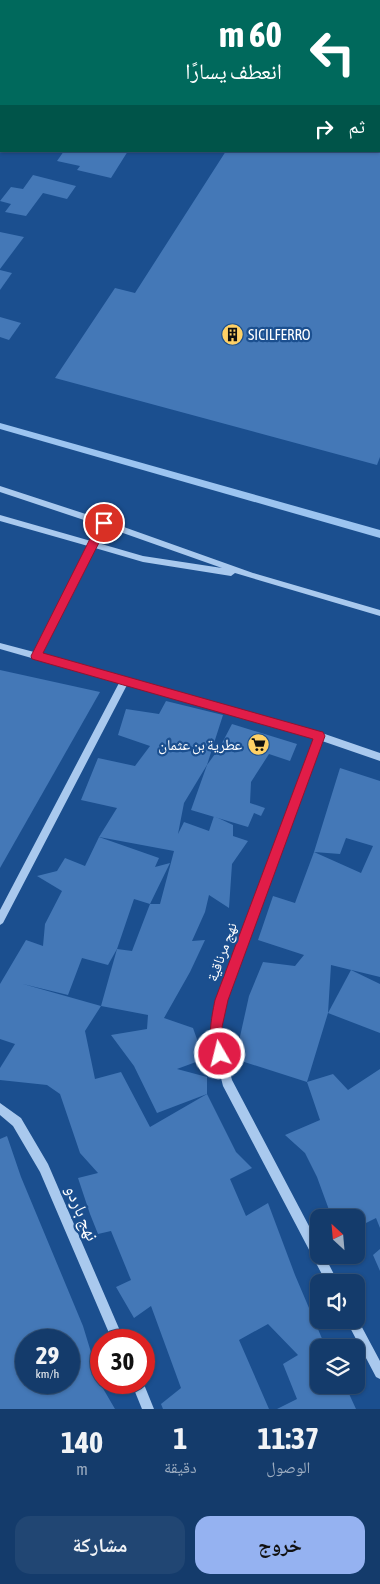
<!DOCTYPE html>
<html lang="ar">
<head>
<meta charset="utf-8">
<style>
	:root { --surface:#143b6b; --page:#214673; --text:#f1f3f6; --muted:#9dadc1; --line:#33557e; --accent:#95b2f1 }
	body { margin:0; font-family:"Asap Condensed","Noto Naskh Arabic",sans-serif; background:var(--page); color:var(--text); direction:rtl; height:100vh; display:flex; flex-direction:column; font-size:19px; white-space:nowrap }
	* { box-sizing:border-box; margin:0 }
	p { font-size:16px; color:var(--muted) }
	.icon { flex:none; width:28px; height:28px; fill:none; stroke:currentColor; stroke-width:2; stroke-linecap:round; stroke-linejoin:round }
	.map { position:relative; height:1409px; overflow:hidden; direction:ltr }
	.side { display:flex; flex-direction:column; background:var(--surface); flex:1 }
	.side>* { flex:none }
	.hud { position:absolute; left:0px; top:0px; width:380px; height:152px; box-shadow:0 1px 4px #0004,0 0 0 1px var(--line); direction:rtl; background:#00695c; color:#fff; overflow:hidden }
	.needle { width:32px; rotate:334deg }
	.fabs { position:absolute; left:310px; top:1209px; display:grid; gap:10px }
	.fabs a { display:grid; place-items:center; width:55px; height:55px; border-radius:10px; background:var(--surface); box-shadow:0 1px 4px #0004,0 0 0 1px var(--line); font-size:25px }
	.speed { position:absolute; left:15px; top:1329px; display:flex; gap:10px; font-size:25px; font-weight:700; text-align:center }
	.speed>* { display:grid; place-content:center; width:65px; height:65px; border-radius:50%; background:var(--surface); box-shadow:0 1px 4px #0004,0 0 0 1px var(--line); line-height:1 }
	.speed small { font-size:12px; font-weight:400 }
	.speed .limit { border:8px solid #d22; background:#fff; color:#111 }
	.pin { position:absolute; display:grid; place-items:center; width:42px; height:42px; color:#fff; margin:-21px; border:2px solid #fff; border-radius:50%; box-shadow:0 1px 5px #0007 }
	.me { position:absolute; width:55px; margin:-28px; rotate:352deg; stroke-linejoin:round; filter:drop-shadow(0 0 4px #0008) }
	.turn { display:flex; align-items:center; gap:18px; height:105px; padding:0 15px; font-size:22px }
	.turn .icon { width:65px; height:65px; stroke-width:2.5 }
	.turn b { display:block; font-size:35px; line-height:42px }
	.then { display:flex; align-items:center; height:48px; padding:0 15px; background:#0003; gap:10px; font-size:19px }
	.eta { display:flex; justify-content:space-evenly; align-items:center; height:85px; text-align:center }
	.eta b { font-size:30px; font-weight:700; line-height:35px }
	.action { display:flex; gap:10px; margin-top:auto; padding:10px 15px }
	.action a { flex:1; height:58px; border-radius:15px; background:var(--accent); color:#111; font-size:20px; font-weight:700; line-height:58px; text-align:center }
	.action a+a { background:var(--page); color:var(--text) }
	.map>svg:first-child { display:block }
	.lines { fill:none; stroke-linecap:round; stroke-linejoin:round }
	.stream { fill:#9cc4f0; fill-rule:evenodd }
	.building { fill:#4478b7; fill-rule:evenodd }
	.minor { fill:#a9c9ee; fill-rule:evenodd }
	.route { fill:#e11d48; stroke:#92132f }
	.labels { text-anchor:middle; stroke-width:4.5; stroke-linejoin:round; paint-order:stroke }
	.poi-label { font-size:15px; fill:#fff; stroke:#1b4f8f; text-anchor:start }
	.street-label { font-size:15px; fill:#fff; stroke:#1b4f8f }
	.near-street-label { font-size:18px; fill:#fff; stroke:#1b4f8f }
</style>
</head>
<body>
<div class="map">
<svg width="380" height="1409" viewBox="0 0 380 1409">
	<rect width="100%" height="100%" fill="#1b4f8f"/>
	<g class="lines">
		<!-- stream -->
		<path class="stream" d="M0 423 380 530V538L0 429Z"/>
	</g>
	<!-- building -->
	<g class="building">
		<path d="M64 151H128L111 178 77 170 80 166 57 161Z"/>
		<path d="M226 151 380 153V457L377 465 55 378 115 288 135 293Z"/>
		<path d="M33 175 76 186 67 199 43 193 26 216 5 212 11 204 0 201 11 187 23 189Z"/>
		<path d="M0 232 24 237 0 269Z"/>
		<path d="M0 270 12 273 0 290Z"/>
		<path d="M0 317 21 323 9 340 0 337Z"/>
		<path d="M0 670 100 692 0 868Z"/>
		<path d="M166 701 223 715 207 765 184 803 178 834 184 822 209 831 214 816 233 825V836L248 841 232 864 229 908 209 895 205 912 192 941 205 940 190 972 164 1018 193 1028 204 1059 177 1069 207 1077V1094L157 1113 134 1066 111 1035 147 1029 148 1015 101 1006 117 949 132 951 150 904H160L174 851 99 837 117 808 81 800 98 758 135 766 150 746 118 735 126 709 159 714Z"/>
		<path d="M232 724 297 744 290 761 269 754 251 782 250 803 265 808 261 816 254 813 248 827 191 810 207 765 220 747Z"/>
		<path d="M340 768 380 781V977L331 965 328 1013 307 1082 235 1059 249 996 263 962 295 966 304 955 258 940 273 896 295 903 314 852ZM346 838 373 846 361 873 314 852 340 854Z"/>
		<path d="M99 837 159 858 155 867 170 863 150 904 134 899 117 949 108 965 82 958 68 995 23 984 101 1006 85 1031 95 1079 121 1072 150 1127 207 1094 236 1152 252 1168 230 1179 246 1216 268 1203 295 1275 326 1348H319V1385H345L356 1409H277L297 1399 283 1364 298 1355 268 1324 239 1340 269 1409H163L161 1404 181 1388 151 1306 134 1318 116 1287 131 1280 111 1231 98 1234 90 1214 78 1178 98 1173 80 1153 60 1094 47 1085 0 1080V1068L15 1044 0 1039V984L26 940 43 946 45 924 62 891 37 876 57 871 65 858 85 866Z"/>
		<path d="M351 970 380 984V1033L328 1013Z"/>
		<path d="M380 1069V1228L376 1218 356 1228V1218H332L317 1177 305 1153 285 1135 320 1120 307 1082 333 1074 348 1090Z"/>
		<path d="M7 1136 21 1177 83 1326 101 1385 115 1409H0V1139ZM26 1340H69V1382H26Z"/>
		<path d="M380 1249V1271L373 1255Z"/>
	</g>
	<g class="lines">
		<!-- minor -->
		<g class="minor">
			<path d="M88 0H100L101 1H89Z"/>
			<rect x="379" y="53" width="1" height="4"/>
			<path d="M0 486 107 521 253 573 380 610V616L235 573 231 576 143 562 95 548 41 654 319 732 380 753V761L322 741 227 1000 221 1027 225 1054 232 1080 319 1245V1255H324L338 1282H326L223 1086 215 1054 211 1027 217 1000 314 738 127 685 3 923 0 925V910L119 683 0 649V643L34 652 88 546 0 521V515L91 541 99 525 0 492ZM106 527 222 568 143 556 98 543Z"/>
			<path d="M0 1103 21 1118 48 1164 124 1340H112L40 1172 13 1126 0 1115Z"/>
			<path d="M356 1316 380 1361V1379L376 1377 346 1320H356Z"/>
			<path d="M131 1382H143L154 1409H142Z"/>
		</g>
	</g>
	<!-- route -->
	<path class="route" d="M104 519 109 523 43 653 319 731 323 732 325 736 228 1000 222 1027 226 1054 224 1059 220 1061 215 1059C207 1039 211 1020 215 1000L313 739 32 659 31 656 98 523Z"/>
	<!-- icons -->
	<defs>
		<symbol id="building-disc" viewBox="-11 -11 22 22"><circle r="9.5" fill="#ffd166" stroke="#1b4f8f"/><path d="M-4-6H4V6H1V3H-1V6H-4ZM-2.5-4.3h1.7v1.8h-1.7ZM.8-4.3h1.7v1.8H.8ZM-2.5-1h1.7V.8h-1.7ZM.8-1h1.7V.8H.8Z" fill="#111"/></symbol>
		<symbol id="supermarket-disc" viewBox="-11 -11 22 22"><circle r="9.5" fill="#ffd166" stroke="#1b4f8f"/><path d="M-6-5.5h2.5l.6 2H6L4.5 2H-2.5L-4.4-4H-6ZM-1.5 3.2a1.3 1.3 0 1 0 .1 0ZM3 3.2a1.3 1.3 0 1 0 .1 0Z" fill="#111"/></symbol>
	</defs>
	<g fill-rule="evenodd">
		<use href="#building-disc" x="220" y="322" width="25" height="25"/>
		<use href="#supermarket-disc" x="246" y="732" width="25" height="25"/>
	</g>
	<g class="labels">
		<!-- poi labels -->
		<g class="poi-label">
			<text x="248" y="340">SICILFERRO</text>
			<text x="242" y="750" text-anchor="end">عطرية بن عثمان</text>
		</g>
		<!-- street labels -->
		<g class="street-label">
			<text transform="translate(222 952) rotate(-70)" y="5">نهج مرناقية</text>
		</g>
		<!-- near-street labels -->
		<g class="near-street-label">
			<text transform="translate(82 1213) rotate(67)" y="6">نهج باردو</text>
		</g>
	</g>
</svg>
<div class="fabs">
<a><svg class="needle" viewBox="-14 -14 28 28"><path d="M0-13l5 13h-10z" fill="#e53935"/><path d="M0 13l5-13h-10z" fill="#9dadc1"/></svg></a>
<a><svg class="icon" aria-label="sound" viewBox="0 0 24 24"><path d="M4 9h4l5-4v14l-5-4H4zM17 9q2 3 0 6"/></svg></a>
<a><svg class="icon" aria-label="layers" viewBox="0 0 24 24"><path d="M12 4l9 5-9 5-9-5zM3 14l9 5 9-5"/></svg></a>
</div>
<div class="speed"><div>29<small>km/h</small></div><div class="limit">30</div></div>
<div class="pin" style="left:104px;top:523px;background:#d93025"><svg class="icon" aria-label="arrive" viewBox="0 0 24 24"><path d="M6 21V4h12l-3 4 3 4H6"/></svg></div>
<svg class="me" style="left:220px;top:1054px" viewBox="-20 -20 40 40"><circle r="17" fill="#e11d48" stroke="#fff" stroke-width="3"/><path d="M0-11L8 9 0 5-8 9z" fill="#fff"/></svg>
<div class="hud">
<div class="turn"><svg class="icon" aria-label="left" viewBox="0 0 24 24"><path d="M17 20v-9H6M10 6l-5 5 5 5"/></svg><div><b>60 m</b>انعطف يسارًا</div></div>
<div class="then">ثم<svg class="icon" aria-label="right" viewBox="0 0 24 24"><path d="M7 20v-9h11M14 6l5 5-5 5"/></svg></div>
</div>
</div>
<section class="side">
<div class="eta">
<div><b>11:37</b><p>الوصول</p></div>
<div><b>1</b><p>دقيقة</p></div>
<div><b>140</b><p>m</p></div>
</div>
<div class="action"><a>خروج</a><a>مشاركة</a></div>
</section>
</body>
</html>
